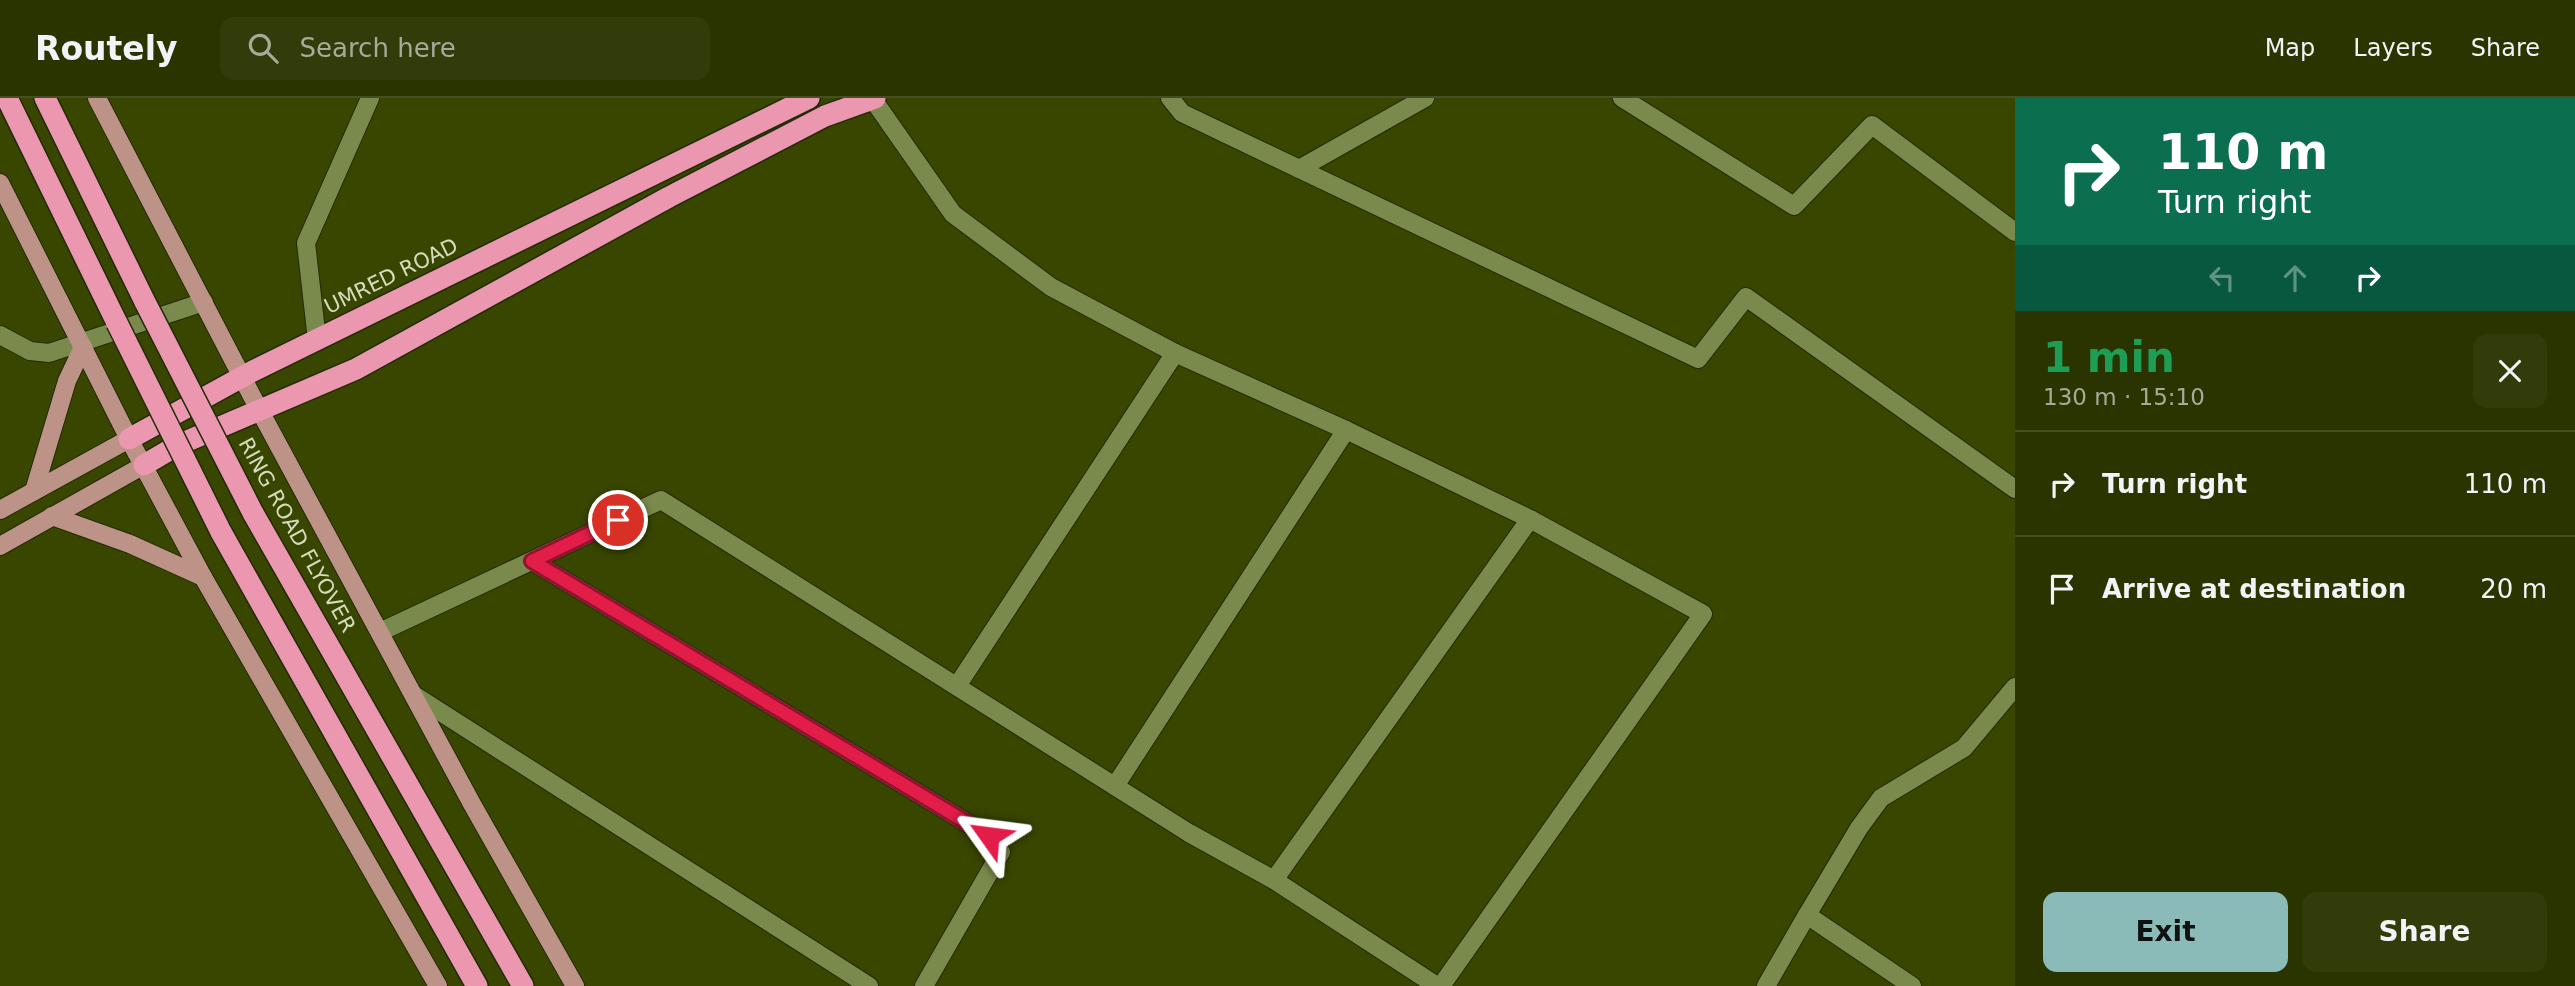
<!DOCTYPE html>
<html lang="en">
<head>
<meta charset="utf-8">
<style>
	:root { --surface:#2a3400; --page:#323c0a; --text:#f1f3f6; --muted:#a5aa99; --line:#464f22; --accent:#8bbbb9 }
	body { margin:0; font-family:"DejaVu Sans",sans-serif; background:var(--page); color:var(--text); height:100vh; display:flex; flex-direction:column; font-size:26px; white-space:nowrap }
	* { box-sizing:border-box; margin:0 }
	p { font-size:23px; color:var(--muted) }
	.icon { flex:none; width:38px; height:38px; fill:none; stroke:currentColor; stroke-width:2; stroke-linecap:round; stroke-linejoin:round }
	.map { position:relative; flex:1; overflow:hidden }
	.side { display:flex; flex-direction:column; background:var(--surface); width:560px }
	.side>* { flex:none }
	.hud { background:#0b6e4f; color:#fff; overflow:hidden }
	.pin { position:absolute; display:grid; place-items:center; width:60px; height:60px; color:#fff; margin:-30px; border:4px solid #fff; border-radius:50%; box-shadow:0 2px 7px #0007 }
	.me { position:absolute; width:77px; margin:-38px; rotate:301deg; stroke-linejoin:round; filter:drop-shadow(0 0 5px #0008) }
	.turn { display:flex; align-items:center; gap:24px; height:147px; padding:0 28px; font-size:32px }
	.turn .icon { width:91px; height:91px; stroke-width:2.5 }
	.turn b { display:block; font-size:49px; line-height:60px }
	.lanes { display:flex; align-items:center; height:66px; padding:0 28px; background:#0003; justify-content:center; gap:35px; direction:ltr }
	.lanes .off { opacity:.35 }
	.round { display:grid; place-items:center; flex:none; width:74px; height:74px; border-radius:14px; background:var(--page) }
	.summary { display:flex; align-items:center; justify-content:space-between; height:119px; padding:0 28px }
	h1 { font-size:42px; font-weight:700; line-height:52px; color:#1e9e55 }
	.primary-button { display:flex; gap:14px; margin-top:auto; padding:14px 28px }
	.primary-button a { flex:1; height:80px; border-radius:14px; background:var(--accent); color:#111; font-size:28px; font-weight:700; line-height:80px; text-align:center }
	.primary-button a+a { background:var(--page); color:var(--text) }
	ul { padding:0; list-style:none }
	li { display:flex; align-items:center; gap:21px; height:105px; padding:0 28px; border-top:2px solid var(--line) }
	li div { flex:1 }
	li b { display:block; font-size:26px }
	li em { font-style:normal }
	header { display:flex; align-items:center; gap:42px; box-sizing:border-box; height:98px; padding:0 35px; background:var(--surface); border-bottom:2px solid var(--line) }
	header strong { font-size:33px }
	nav { display:flex; gap:38px; margin-inline-start:auto; font-size:24px }
	.search { width:490px; height:63px; background:var(--page); display:flex; align-items:center; gap:18px; box-sizing:border-box; padding:0 24px; border-radius:14px; color:var(--muted); font-size:26px }
	main { display:flex; flex:1; min-height:0 }
	.map>svg:first-child { display:block }
	.lines { fill:none; stroke-linecap:round; stroke-linejoin:round }
	.street-casing { stroke:#222a09; stroke-width:20 }
	.primary-casing { stroke:#222a09; stroke-width:20 }
	.highway-casing { stroke:#222a09; stroke-width:24 }
	.street { stroke:#798a4c; stroke-width:18 }
	.primary { stroke:#bd9287; stroke-width:18 }
	.highway { stroke:#ea97af; stroke-width:21 }
	.highway-bridge-casing { stroke:#222a09; stroke-width:24; stroke-linecap:butt }
	.highway-bridge { stroke:#ea97af; stroke-width:21 }
	.route-casing { stroke:#92132f; stroke-width:18 }
	.route { stroke:#e11d48; stroke-width:12 }
	.labels { text-anchor:middle; stroke-width:5; stroke-linejoin:round; paint-order:stroke }
	.street-label { font-size:21px; fill:#d4debe; stroke:#384600 }
</style>
</head>
<body>
<header>
<strong>Routely</strong>
<div class="search"><svg class="icon" aria-label="search" viewBox="0 0 24 24"><circle cx="10" cy="10" r="6"/><path d="M15 15l6 6"/></svg>Search here</div>
<nav><a>Map</a><a>Layers</a><a>Share</a></nav>
</header>
<main>
<div class="map">
<svg width="2015" height="888" viewBox="0 0 2015 888">
	<rect width="100%" height="100%" fill="#384600"/>
	<g class="lines">
		<defs>
			<g id="street">
				<path d="M872 0 953 116 1051 189 1175 255 1346 332 1530 421 1703 516 1441 888"/>
				<path d="M1170 0 1182 15 1698 261 1746 199 2015 391"/>
				<path d="M1622 0 1794 108 1872 27 2015 134"/>
				<path d="M1299 71 1425 0"/>
				<path d="M0 237 30 253 49 255 204 204"/>
				<path d="M317 242 306 145 370 0"/>
				<path d="M532 463 989 738 1001 754 924 888"/>
				<path d="M380 534 661 402 1189 735 1274 782 1437 888"/>
				<path d="M957 588 1175 255"/>
				<path d="M414 597 869 888"/>
				<path d="M1115 688 1346 332"/>
				<path d="M1274 782 1530 421"/>
				<path d="M1807 817 1859 730 1881 700 1964 650 2015 589"/>
				<path d="M1766 888 1807 817 1912 888"/>
			</g>
			<g id="primary">
				<path d="M97 0 254 302 472 706 575 888"/>
				<path d="M0 85 129 341 203 479 438 888"/>
				<path d="M34 393 67 283 83 249"/>
				<path d="M0 412 129 341"/>
				<path d="M52 418 130 446 203 479"/>
				<path d="M0 448 144 367"/>
			</g>
			<g id="highway">
				<path d="M7 0 117 225"/>
				<path d="M45 0 145 204"/>
				<path d="M129 341 253 273 809 0"/>
				<path d="M144 367 178 347 356 271 669 99 825 18 875 0"/>
				<path d="M253 415 523 888"/>
				<path d="M221 434 477 888"/>
			</g>
		</defs>
		<!-- street casing -->
		<use href="#street" class="street-casing"/>
		<!-- primary casing -->
		<use href="#primary" class="primary-casing"/>
		<!-- highway casing -->
		<use href="#highway" class="highway-casing"/>
		<!-- street -->
		<use href="#street" class="street"/>
		<!-- primary -->
		<use href="#primary" class="primary"/>
		<!-- highway -->
		<use href="#highway" class="highway"/>
		<defs>
			<g id="highway-bridge">
				<path d="M145 204 253 415"/>
				<path d="M117 225 221 434"/>
			</g>
		</defs>
		<!-- highway-bridge casing -->
		<use href="#highway-bridge" class="highway-bridge-casing"/>
		<!-- highway-bridge -->
		<use href="#highway-bridge" class="highway-bridge"/>
	</g>
	<g class="lines">
		<defs>
			<path id="route" d="M618 422 532 463 989 738"/>
		</defs>
		<!-- route casing -->
		<use href="#route" class="route-casing"/>
		<!-- route -->
		<use href="#route" class="route"/>
	</g>
	<g class="labels">
		<!-- street labels -->
		<g class="street-label">
			<text transform="translate(391 178) rotate(-26)" y="7">UMRED ROAD</text>
			<text transform="translate(297 437) rotate(61)" y="7">RING ROAD FLYOVER</text>
		</g>
	</g>
</svg>
<div class="pin" style="left:618px;top:422px;background:#d93025"><svg class="icon" aria-label="arrive" viewBox="0 0 24 24"><path d="M6 21V4h12l-3 4 3 4H6"/></svg></div>
<svg class="me" style="left:989px;top:738px" viewBox="-20 -20 40 40"><path d="M0-17L14 15 0 8-14 15z" fill="#e11d48" stroke="#fff" stroke-width="4"/></svg>
</div>
<section class="side">
<div class="hud">
<div class="turn"><svg class="icon" aria-label="right" viewBox="0 0 24 24"><path d="M7 20v-9h11M14 6l5 5-5 5"/></svg><div><b>110 m</b>Turn right</div></div>
<div class="lanes"><svg class="icon off" aria-label="left" viewBox="0 0 24 24"><path d="M17 20v-9H6M10 6l-5 5 5 5"/></svg><svg class="icon off" aria-label="ahead" viewBox="0 0 24 24"><path d="M12 20V5M6 11l6-6 6 6"/></svg><svg class="icon" aria-label="right" viewBox="0 0 24 24"><path d="M7 20v-9h11M14 6l5 5-5 5"/></svg></div>
</div>
<div class="summary"><div><h1>1 min</h1><p>130 m · 15:10</p></div><a class="round"><svg class="icon" aria-label="close" viewBox="0 0 24 24"><path d="M6 6l12 12M18 6L6 18"/></svg></a></div>
<ul>
<li><svg class="icon" aria-label="right" viewBox="0 0 24 24"><path d="M7 20v-9h11M14 6l5 5-5 5"/></svg><div><b>Turn right</b></div><em>110 m</em></li>
<li><svg class="icon" aria-label="arrive" viewBox="0 0 24 24"><path d="M6 21V4h12l-3 4 3 4H6"/></svg><div><b>Arrive at destination</b></div><em>20 m</em></li>
</ul>
<div class="primary-button"><a>Exit</a><a>Share</a></div>
</section>
</main>
</body>
</html>
